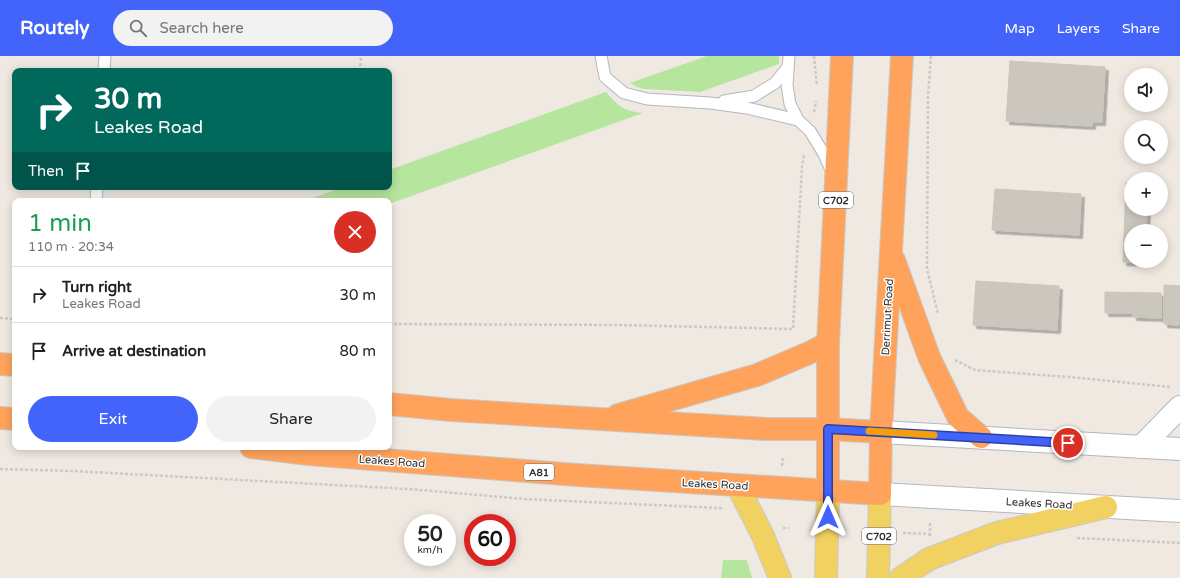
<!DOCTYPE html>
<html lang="en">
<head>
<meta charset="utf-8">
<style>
	:root { --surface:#fff; --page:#f2f2f2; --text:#222; --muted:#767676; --line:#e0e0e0; --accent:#4264fb }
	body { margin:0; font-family:"Varela Round",sans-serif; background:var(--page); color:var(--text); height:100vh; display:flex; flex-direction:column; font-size:15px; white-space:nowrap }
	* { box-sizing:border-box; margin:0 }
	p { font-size:13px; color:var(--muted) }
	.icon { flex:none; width:22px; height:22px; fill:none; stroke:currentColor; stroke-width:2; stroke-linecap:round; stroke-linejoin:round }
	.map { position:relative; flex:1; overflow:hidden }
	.details { position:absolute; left:12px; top:142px; width:380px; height:252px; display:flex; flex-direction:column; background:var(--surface); border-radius:8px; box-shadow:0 2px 10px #0003 }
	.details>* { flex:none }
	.top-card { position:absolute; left:12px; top:12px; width:380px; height:122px; border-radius:8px; box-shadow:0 2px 10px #0003; background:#00695c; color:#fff; overflow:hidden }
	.controls { position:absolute; left:1124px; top:12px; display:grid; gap:8px }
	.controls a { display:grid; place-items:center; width:44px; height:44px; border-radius:50%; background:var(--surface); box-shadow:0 2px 10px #0003; font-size:20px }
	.speed { position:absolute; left:404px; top:458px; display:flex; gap:8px; font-size:20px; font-weight:700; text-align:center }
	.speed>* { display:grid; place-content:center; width:52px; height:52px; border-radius:50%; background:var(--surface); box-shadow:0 2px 10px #0003; line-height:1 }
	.speed small { font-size:10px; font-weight:400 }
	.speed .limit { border:6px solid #d22; background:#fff; color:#111 }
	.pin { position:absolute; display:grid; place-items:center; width:34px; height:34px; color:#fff; margin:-17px; border:2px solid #fff; border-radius:50%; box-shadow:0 1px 4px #0007 }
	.me { position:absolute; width:44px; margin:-22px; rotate:0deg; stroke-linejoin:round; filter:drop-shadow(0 0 3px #0008) }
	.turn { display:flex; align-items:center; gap:14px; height:84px; padding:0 16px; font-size:18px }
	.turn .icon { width:52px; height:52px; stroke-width:2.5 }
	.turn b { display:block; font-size:28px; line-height:34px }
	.then { display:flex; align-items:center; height:38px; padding:0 16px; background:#0003; gap:8px; font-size:15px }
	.round { display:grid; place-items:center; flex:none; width:42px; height:42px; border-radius:21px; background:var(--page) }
	.headline { display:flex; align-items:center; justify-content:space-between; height:68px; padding:0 16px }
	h1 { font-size:24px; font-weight:600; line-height:30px; color:#1e9e55 }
	.button { display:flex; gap:8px; margin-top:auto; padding:8px 16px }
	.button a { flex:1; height:46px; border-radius:24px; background:var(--accent); color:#fff; font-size:16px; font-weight:600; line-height:46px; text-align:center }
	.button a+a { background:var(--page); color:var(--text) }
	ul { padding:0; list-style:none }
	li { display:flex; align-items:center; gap:12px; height:56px; padding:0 16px; border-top:1px solid var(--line) }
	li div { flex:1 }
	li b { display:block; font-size:15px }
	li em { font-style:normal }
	header { display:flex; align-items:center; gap:24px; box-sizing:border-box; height:56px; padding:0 20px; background:var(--accent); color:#fff }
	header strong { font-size:19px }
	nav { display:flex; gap:22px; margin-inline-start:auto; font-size:14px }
	.search { width:280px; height:36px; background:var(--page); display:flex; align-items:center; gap:10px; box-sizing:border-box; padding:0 14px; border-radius:22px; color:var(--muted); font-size:15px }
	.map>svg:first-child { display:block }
	.green { fill:#b6e59e }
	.building { fill:#cbc7bf; stroke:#cbc5ba; filter:url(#shadow) }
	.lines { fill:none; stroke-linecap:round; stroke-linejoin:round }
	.lane-casing { stroke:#b4b7c1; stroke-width:13 }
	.street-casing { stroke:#b4b7c1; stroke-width:24 }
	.secondary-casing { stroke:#b4b7c1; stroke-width:24 }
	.primary-casing { stroke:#c9c9c9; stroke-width:24 }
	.highway-casing { stroke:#c9c9c9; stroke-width:24 }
	.path { stroke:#c9c9c9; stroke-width:2.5; stroke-dasharray:3 2; stroke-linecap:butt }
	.lane { stroke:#fff; stroke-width:11 }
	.street { stroke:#fff; stroke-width:22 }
	.secondary { stroke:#fff; stroke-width:22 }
	.primary { stroke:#f2d163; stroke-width:22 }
	.highway { stroke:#ffa35c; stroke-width:22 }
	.route-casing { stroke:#2b41a3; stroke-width:10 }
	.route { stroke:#4264fb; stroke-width:7 }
	.slow { stroke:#f59e0b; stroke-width:7 }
	.labels { text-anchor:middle; stroke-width:3; stroke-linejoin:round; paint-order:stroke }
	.shield { fill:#fff; stroke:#6d6d6d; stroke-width:1 }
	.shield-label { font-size:10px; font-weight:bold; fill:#2e2e2e }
	.street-label { font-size:11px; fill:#2e2e2e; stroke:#fff }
</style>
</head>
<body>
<header>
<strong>Routely</strong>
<div class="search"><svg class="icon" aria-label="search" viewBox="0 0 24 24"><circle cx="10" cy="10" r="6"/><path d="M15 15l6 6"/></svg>Search here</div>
<nav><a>Map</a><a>Layers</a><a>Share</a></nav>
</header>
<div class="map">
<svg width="1180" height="522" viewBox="0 0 1180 522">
	<defs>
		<filter id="shadow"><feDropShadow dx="3.5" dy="3.5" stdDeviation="0" flood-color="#0004"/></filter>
	</defs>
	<rect width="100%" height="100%" fill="#efe9e1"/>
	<!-- green -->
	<g class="green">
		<path d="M707 0H779V8L700 36 645 33 637 31 630 27Z"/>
		<path d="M606 36C619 51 624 55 643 57L389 148V145H304L343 131H389V114Z"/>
		<path d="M723 504H747L752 522H721Z"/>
	</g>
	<!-- building -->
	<g class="building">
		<path d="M1010 5 1105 11 1102 66H1092V70L1006 65Z"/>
		<path d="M1126 127H1131V153H1147L1146 175H1131V205H1144V207L1123 206Z"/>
		<path d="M995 133 1081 138 1079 179 992 174Z"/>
		<path d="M976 225 1059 230 1057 274 973 269Z"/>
		<path d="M1164 229 1180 230 1179 269 1164 268Z"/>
		<path d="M1105 236 1161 237V262L1133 261V257H1105Z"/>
	</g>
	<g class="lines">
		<defs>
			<g id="lane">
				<path d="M601 0 605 21 624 37 647 43 710 47 747 52 798 64 810 75 824 98 832 116"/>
				<path d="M789 0 787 29 790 48 798 64"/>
				<path d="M104 15 105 0"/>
				<path d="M724 45 754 40 775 27 788 11"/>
				<path d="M96 145 97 131"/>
			</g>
			<path id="street" d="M1141 391 1180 351"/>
			<g id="secondary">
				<path d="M881 376 1180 393"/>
				<path d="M880 438 1180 455"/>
			</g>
			<g id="primary">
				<path d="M737 429 763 480 780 522"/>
				<path d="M826 522 828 435"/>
				<path d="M878 522 880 438"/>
				<path d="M901 522 929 503 997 477 1106 451"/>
			</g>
			<g id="highway">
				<path d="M894 204 929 301 958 361 981 381"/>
				<path d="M0 308 15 309"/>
				<path d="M389 348 451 354 766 373H828L881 376"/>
				<path d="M618 359 757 319 809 297 828 287"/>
				<path d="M0 362 15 363"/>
				<path d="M251 391 308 398 577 419 880 438 881 376 885 301 902 0"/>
				<path d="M828 435V287L842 0"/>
			</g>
		</defs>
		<!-- lane casing -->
		<use href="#lane" class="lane-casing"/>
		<!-- street casing -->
		<use href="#street" class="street-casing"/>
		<!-- secondary casing -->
		<use href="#secondary" class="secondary-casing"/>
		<!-- primary casing -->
		<use href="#primary" class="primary-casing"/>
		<!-- highway casing -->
		<use href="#highway" class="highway-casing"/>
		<!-- path -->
		<g class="path">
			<path d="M814 0 817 30"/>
			<path d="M931 0 928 40 927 213 938 258"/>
			<path d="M360 15 361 0"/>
			<path d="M814 56 816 45"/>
			<path d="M0 262 15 263"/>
			<path d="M389 268 620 269 793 273 802 111 804 98"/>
			<path d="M955 304 975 314 1069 321 1171 331"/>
			<path d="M782 410 783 402"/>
			<path d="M0 413 73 415 409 433 524 443 719 452 724 453"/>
			<path d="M930 467V480"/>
			<path d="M783 472H789"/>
			<path d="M903 477 929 478"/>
			<path d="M1077 482 1180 487"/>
		</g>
		<!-- lane -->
		<use href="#lane" class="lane"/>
		<!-- street -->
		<use href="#street" class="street"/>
		<!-- secondary -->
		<use href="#secondary" class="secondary"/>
		<!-- primary -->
		<use href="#primary" class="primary"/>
		<!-- highway -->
		<use href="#highway" class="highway"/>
	</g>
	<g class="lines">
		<defs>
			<path id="route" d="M828 461V373L1068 387"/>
		</defs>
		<!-- route casing -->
		<use href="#route" class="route-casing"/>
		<!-- route -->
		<use href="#route" class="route"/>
		<!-- slow -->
		<path class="slow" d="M869 375 934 379"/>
	</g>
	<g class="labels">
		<!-- shield labels -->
		<g class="shield">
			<rect x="819" y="136" width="34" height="16" rx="3"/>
			<rect x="524" y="408" width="30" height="16" rx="3"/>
			<rect x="862" y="472" width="34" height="16" rx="3"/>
		</g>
		<g class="shield-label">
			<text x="836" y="148">C702</text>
			<text x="539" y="420">A81</text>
			<text x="879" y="484">C702</text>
		</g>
		<!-- street labels -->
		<g class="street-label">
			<text transform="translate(887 261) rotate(-87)" y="4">Derrimut Road</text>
			<text transform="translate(392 405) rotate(4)" y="4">Leakes Road</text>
			<text transform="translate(715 428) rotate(3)" y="4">Leakes Road</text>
			<text transform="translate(1039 447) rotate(3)" y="4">Leakes Road</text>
		</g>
	</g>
</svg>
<div class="controls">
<a><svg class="icon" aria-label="sound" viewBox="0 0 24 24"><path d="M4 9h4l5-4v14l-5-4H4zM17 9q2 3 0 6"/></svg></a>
<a><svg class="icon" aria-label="search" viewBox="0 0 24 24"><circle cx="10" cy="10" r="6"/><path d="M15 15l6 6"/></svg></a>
<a>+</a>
<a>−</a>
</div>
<div class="speed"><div>50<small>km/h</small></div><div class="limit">60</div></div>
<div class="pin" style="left:1068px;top:387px;background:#d93025"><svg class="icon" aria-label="arrive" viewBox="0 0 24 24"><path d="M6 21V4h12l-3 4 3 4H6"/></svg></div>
<svg class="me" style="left:828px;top:461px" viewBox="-20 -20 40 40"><path d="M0-17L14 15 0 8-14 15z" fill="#4264fb" stroke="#fff" stroke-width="4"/></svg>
<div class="top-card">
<div class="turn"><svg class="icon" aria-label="right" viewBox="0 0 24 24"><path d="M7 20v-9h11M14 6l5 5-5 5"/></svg><div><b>30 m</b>Leakes Road</div></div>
<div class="then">Then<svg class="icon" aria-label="arrive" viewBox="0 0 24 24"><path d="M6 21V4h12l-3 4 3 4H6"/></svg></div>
</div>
<section class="details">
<div class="headline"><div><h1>1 min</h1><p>110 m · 20:34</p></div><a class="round" style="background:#d93025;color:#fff"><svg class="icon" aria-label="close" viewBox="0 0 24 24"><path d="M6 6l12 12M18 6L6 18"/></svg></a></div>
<ul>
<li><svg class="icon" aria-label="right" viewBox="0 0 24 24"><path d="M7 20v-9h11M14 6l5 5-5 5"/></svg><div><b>Turn right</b><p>Leakes Road</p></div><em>30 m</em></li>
<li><svg class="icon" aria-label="arrive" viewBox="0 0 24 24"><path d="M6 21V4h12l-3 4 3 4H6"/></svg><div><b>Arrive at destination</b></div><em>80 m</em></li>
</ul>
<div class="button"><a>Exit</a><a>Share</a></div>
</section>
</div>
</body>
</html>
